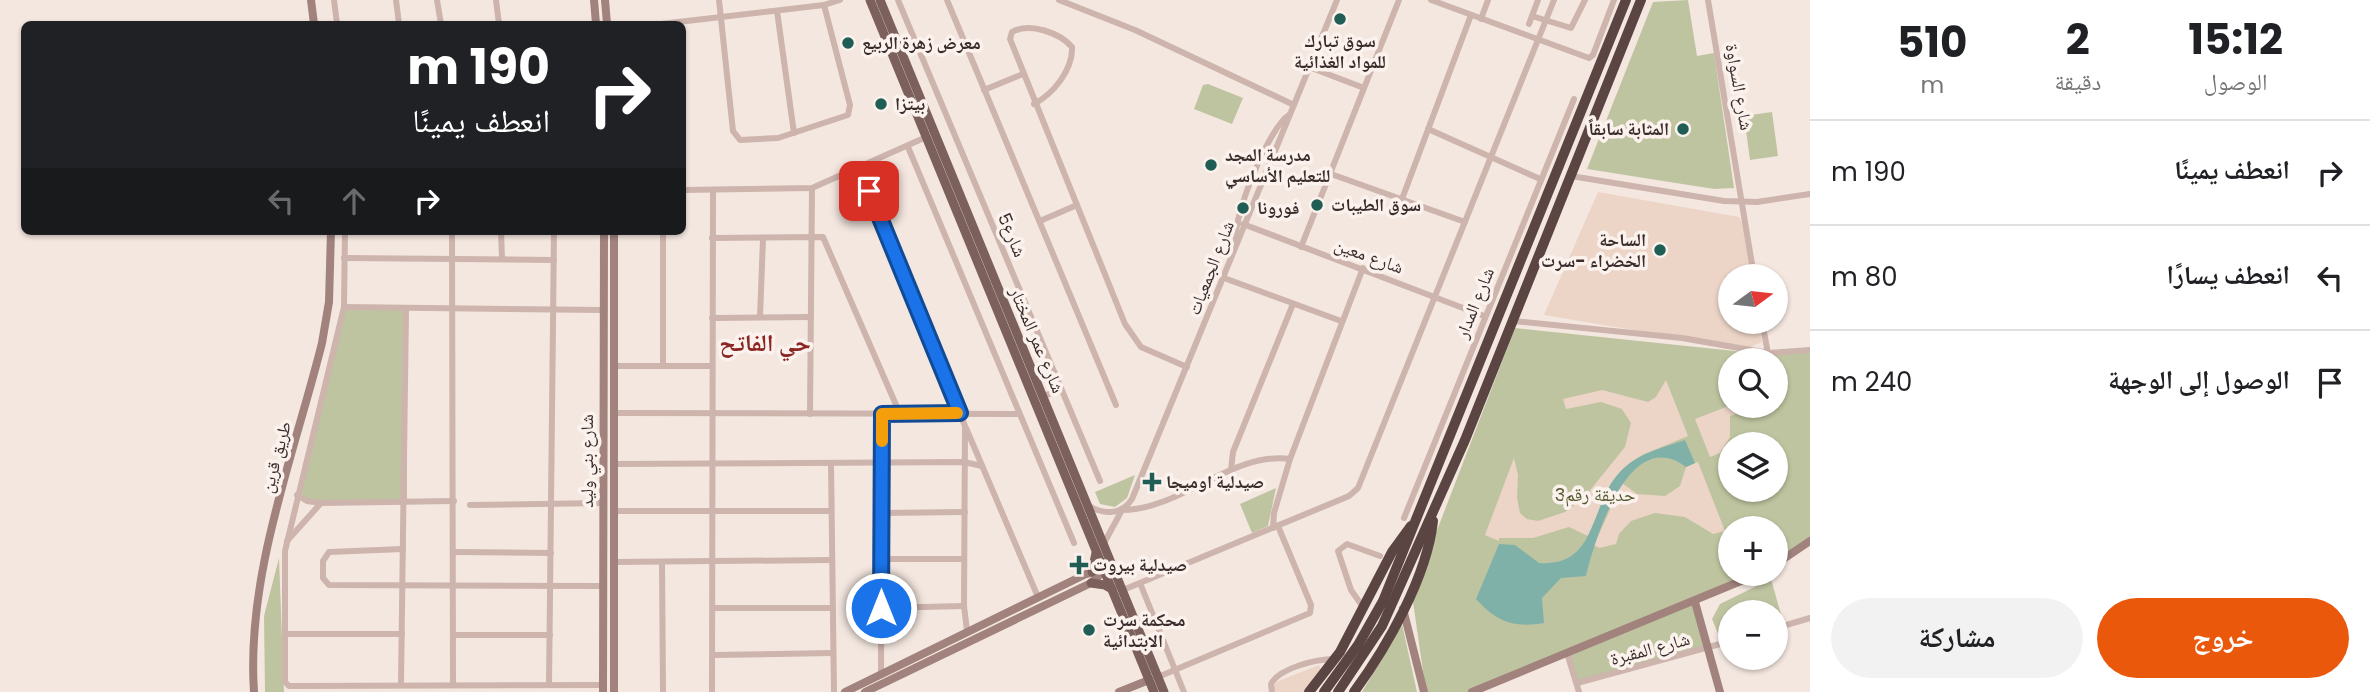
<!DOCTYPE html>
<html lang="ar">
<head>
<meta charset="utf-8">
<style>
	:root { --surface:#fff; --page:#f2f2f2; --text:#202124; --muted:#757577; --line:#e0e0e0; --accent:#ea580c }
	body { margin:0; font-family:Poppins,"Noto Naskh Arabic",sans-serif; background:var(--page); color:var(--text); direction:rtl; height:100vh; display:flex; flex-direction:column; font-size:26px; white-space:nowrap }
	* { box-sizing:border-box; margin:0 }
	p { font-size:23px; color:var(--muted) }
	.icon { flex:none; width:38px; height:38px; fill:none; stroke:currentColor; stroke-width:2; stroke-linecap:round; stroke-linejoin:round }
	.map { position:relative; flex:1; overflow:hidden; direction:ltr }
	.details { display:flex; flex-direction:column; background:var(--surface); width:560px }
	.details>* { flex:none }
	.hud { position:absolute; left:21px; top:21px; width:665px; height:214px; border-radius:10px; box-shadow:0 2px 5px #0004; direction:rtl; background:#202124; color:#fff; overflow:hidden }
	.needle { width:46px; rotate:75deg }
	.fabs { position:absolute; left:1718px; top:264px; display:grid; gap:14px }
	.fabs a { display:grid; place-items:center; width:70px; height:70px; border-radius:50%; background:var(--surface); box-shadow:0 2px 5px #0004; font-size:35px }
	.pin { position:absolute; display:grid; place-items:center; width:60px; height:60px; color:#fff; margin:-30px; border-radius:14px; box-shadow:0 4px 10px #0006 }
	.me { position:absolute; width:77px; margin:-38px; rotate:0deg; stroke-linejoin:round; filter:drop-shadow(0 0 5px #0008) }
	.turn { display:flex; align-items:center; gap:24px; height:147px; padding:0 21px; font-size:32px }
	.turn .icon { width:91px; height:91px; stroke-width:2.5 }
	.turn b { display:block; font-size:49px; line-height:60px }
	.lanes { display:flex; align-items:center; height:66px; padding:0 21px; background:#0003; justify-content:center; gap:35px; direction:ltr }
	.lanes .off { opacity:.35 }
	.eta { display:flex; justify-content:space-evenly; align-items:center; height:119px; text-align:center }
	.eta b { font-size:42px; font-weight:700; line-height:49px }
	.button { display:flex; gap:14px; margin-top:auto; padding:14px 21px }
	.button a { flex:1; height:80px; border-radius:42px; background:var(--accent); color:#fff; font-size:28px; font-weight:700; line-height:80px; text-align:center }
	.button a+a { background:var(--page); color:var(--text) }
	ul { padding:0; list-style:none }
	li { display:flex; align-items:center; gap:21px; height:105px; padding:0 21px; border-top:2px solid var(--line) }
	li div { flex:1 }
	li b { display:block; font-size:26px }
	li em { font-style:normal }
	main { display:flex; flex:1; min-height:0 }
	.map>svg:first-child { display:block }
	.green { fill:#bfc4a0; fill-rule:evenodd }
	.plaza { fill:#ecd4c7 }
	.water { fill:#7fb1a9 }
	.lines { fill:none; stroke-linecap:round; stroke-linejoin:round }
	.street { stroke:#cdb4ac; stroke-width:6 }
	.secondary { stroke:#a1827d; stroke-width:8 }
	.primary { stroke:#7c605c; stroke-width:9 }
	.highway { stroke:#5b4542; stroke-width:10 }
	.route-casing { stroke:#114b97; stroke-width:18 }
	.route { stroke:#1a73e8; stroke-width:12 }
	.slow { stroke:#f59e0b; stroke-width:12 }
	.poi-dot { fill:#1f5d55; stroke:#fbf2ed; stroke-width:2.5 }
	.labels { text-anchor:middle; stroke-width:7; stroke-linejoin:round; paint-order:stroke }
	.poi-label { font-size:18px; font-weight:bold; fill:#3a2c2b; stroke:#fbf2ed; text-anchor:start }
	.street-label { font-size:18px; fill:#3a2c2b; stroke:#fbf2ed }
	.park-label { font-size:18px; fill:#52592e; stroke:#fbf2ed }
	.district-label { font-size:24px; font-weight:bold; fill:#8b2622; stroke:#fbf2ed }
</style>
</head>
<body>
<main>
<section class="details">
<div class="eta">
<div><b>15:12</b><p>الوصول</p></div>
<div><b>2</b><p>دقيقة</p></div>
<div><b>510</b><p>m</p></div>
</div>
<ul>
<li><svg class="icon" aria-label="right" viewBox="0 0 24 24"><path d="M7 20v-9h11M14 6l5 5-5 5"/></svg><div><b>انعطف يمينًا</b></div><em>190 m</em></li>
<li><svg class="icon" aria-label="left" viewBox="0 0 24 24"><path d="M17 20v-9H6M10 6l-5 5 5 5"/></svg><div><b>انعطف يسارًا</b></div><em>80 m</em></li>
<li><svg class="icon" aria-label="arrive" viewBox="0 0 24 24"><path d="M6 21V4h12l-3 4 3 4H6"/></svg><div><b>الوصول إلى الوجهة</b></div><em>240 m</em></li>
</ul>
<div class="button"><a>خروج</a><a>مشاركة</a></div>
</section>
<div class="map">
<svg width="1810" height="692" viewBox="0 0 1810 692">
	<rect width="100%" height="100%" fill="#f4e7e0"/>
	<!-- green -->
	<g class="green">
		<path d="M1688 0 1697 56 1714 53 1734 188 1714 189 1587 169 1653 2Z"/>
		<path d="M1208 84 1243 98 1232 124 1194 109 1203 85Z"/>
		<path d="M1772 112 1778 156 1750 160 1744 116Z"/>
		<path d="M343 307 407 308V501L306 500 300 491Z"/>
		<path d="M1515 328 1773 355 1810 351V541L1776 564V528H1731V574H1758L1695 602 1708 648 1577 683 1568 653 1472 692H1426L1412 595ZM1731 360H1776V406H1731ZM1731 444H1776V490H1731Z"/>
		<path d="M1135 475 1127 498 1115 507 1100 504 1095 492Z"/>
		<path d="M1276 488 1268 526 1252 533 1240 504Z"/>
		<path d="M279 558 284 692H597H265L264 616Z"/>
		<path d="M1771 579 1782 618 1776 620V612H1731V632L1719 636 1712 619 1720 604Z"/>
		<path d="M1402 624 1417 692H1362Z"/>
	</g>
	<!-- plaza -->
	<g class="plaza">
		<path d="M1598 192 1739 217 1743 223 1752 276H1731V322H1759L1762 342 1746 349 1544 315Z"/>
		<path d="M1666 380 1688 436 1642 455 1625 467 1611 484 1588 536 1569 527 1533 538H1499V541L1485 535 1514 458 1518 475 1517 498 1520 513 1527 519 1538 521 1565 512 1583 499 1625 447 1631 423 1622 409 1601 402 1566 409 1563 399 1602 390 1648 402 1656 397Z"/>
		<path d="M1731 405 1757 406 1730 416V437L1720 453 1710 457 1695 419Z"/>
		<path d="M1698 462 1725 531 1713 534 1685 517 1655 513 1631 521 1619 534 1616 544 1599 548 1594 545 1622 483 1637 494 1665 496 1680 486 1686 467Z"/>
		<path d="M1319 665 1321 670 1306 692H1275L1273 687 1276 682Z"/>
	</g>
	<!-- water -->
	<path class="water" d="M1685 440 1695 463 1686 467C1629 424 1595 539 1586 576L1561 578 1542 598 1544 623C1513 628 1497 622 1476 599L1499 544 1515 545 1539 563C1598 567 1589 506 1619 473 1638 452 1663 448 1685 440Z"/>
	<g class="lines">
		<!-- street -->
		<g class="street">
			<path d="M334 0 337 24"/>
			<path d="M396 0 399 24"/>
			<path d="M437 0 441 24"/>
			<path d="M496 0 499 24"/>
			<path d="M719 0 733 131 740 140 778 138 848 115 850 105 824 5"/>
			<path d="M898 0 1100 481"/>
			<path d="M947 0 1116 405"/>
			<path d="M1059 0 1135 30 1294 105"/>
			<path d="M1431 0 1589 58 1593 55 1614 0"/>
			<path d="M1708 0 1754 276"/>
			<path d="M777 11 794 133"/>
			<path d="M1532 16 1571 28 1585 0"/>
			<path d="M1481 19 1488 0"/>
			<path d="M661 24 824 5 840 0"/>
			<path d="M1529 24 1538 0"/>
			<path d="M1309 67 1364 88"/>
			<path d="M984 90 1023 74"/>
			<path d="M682 99V106"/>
			<path d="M1034 104C1053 94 1073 70 1072 47 1060 33 1030 22 1012 32L1010 39 1125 324 1141 347 1187 367"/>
			<path d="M1428 129 1540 179"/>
			<path d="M908 147 1074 543"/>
			<path d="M859 167 965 426 964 606 967 631"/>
			<path d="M1331 174 1465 222"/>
			<path d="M1571 176 1724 201 1757 202 1810 194"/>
			<path d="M682 190 812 188 924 138"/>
			<path d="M1402 199 1471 15"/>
			<path d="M1040 221 1077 205"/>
			<path d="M1243 224 1484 316"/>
			<path d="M345 231 344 307 285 551V682L289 686 603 685"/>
			<path d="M452 231 453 685"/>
			<path d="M501 231 502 259"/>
			<path d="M712 238 823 237 900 414"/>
			<path d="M1236 241C1232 218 1269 127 1289 115"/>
			<path d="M1301 247 1399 0"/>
			<path d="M344 258 554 260"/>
			<path d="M1224 278 1341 321"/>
			<path d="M344 307 602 310"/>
			<path d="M760 317 763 239"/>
			<path d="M712 318 811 317"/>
			<path d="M1513 321 1682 338 1768 353 1810 350"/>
			<path d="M1762 322 1768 353"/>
			<path d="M614 366H711"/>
			<path d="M663 366V231"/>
			<path d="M1043 397 1061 388"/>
			<path d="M614 413 1019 414"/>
			<path d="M810 414 812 188"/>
			<path d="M966 428 1038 597"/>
			<path d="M614 464 964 462 982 466"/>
			<path d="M831 464 834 692"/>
			<path d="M1231 470 1233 452 1293 304"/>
			<path d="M297 495 307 501 321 503 454 501"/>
			<path d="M470 505 603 503"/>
			<path d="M1089 506C1104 515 1122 515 1132 499L1337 0"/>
			<path d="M614 511H831"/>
			<path d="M881 513 965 512"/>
			<path d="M1404 518 1574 99"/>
			<path d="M1273 528 1274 513 1290 459 1363 268"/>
			<path d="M287 541 321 503"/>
			<path d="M1103 545 1122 510C1181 510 1232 451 1290 459"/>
			<path d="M403 549 329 552 323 561V578L329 585 603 586"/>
			<path d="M453 552 551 553"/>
			<path d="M881 559H964"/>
			<path d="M614 562 831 560"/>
			<path d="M662 562 663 692"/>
			<path d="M1140 583 1184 692"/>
			<path d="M1123 590 1349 496 1358 488 1554 0"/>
			<path d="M1363 607 1351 590 1338 551 1347 544 1380 556"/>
			<path d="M713 608H831"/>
			<path d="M881 608 964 606"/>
			<path d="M1776 628 1810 618"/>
			<path d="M285 634H402"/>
			<path d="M454 635H550"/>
			<path d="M1567 653 1579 692"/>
			<path d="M713 655 833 653"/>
			<path d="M881 674 882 414"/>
			<path d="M1158 677 1310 613 1311 605 1278 526"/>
			<path d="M1577 683 1731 641"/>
			<path d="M401 684 406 309"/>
			<path d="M549 685 554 231"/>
			<path d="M712 692 713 190"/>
			<path d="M1272 692 1271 684C1279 668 1317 659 1334 659"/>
		</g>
		<!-- secondary -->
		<g class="secondary">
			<path d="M311 0 314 24"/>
			<path d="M594 0 596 24"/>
			<path d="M605 0 607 24"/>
			<path d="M614 231V692"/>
			<path d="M1776 564 1810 541"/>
			<path d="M1695 602 1720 692"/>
			<path d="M1403 609 1424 692"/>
			<path d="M254 692C246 575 294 455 322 343L329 302 331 231"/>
			<path d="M603 692 604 231"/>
			<path d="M845 692 1086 574 1108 569"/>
			<path d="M865 692 1091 583 1105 570"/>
			<path d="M1119 692 1149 680"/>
			<path d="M1472 692 1758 574"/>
		</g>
		<!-- primary -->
		<g class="primary">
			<path d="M870 0 1154 692"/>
			<path d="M880 0 1164 692"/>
			<path d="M1092 572 1096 553"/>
			<path d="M1091 583 1105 585 1112 589"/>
		</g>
		<!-- highway -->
		<g class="highway">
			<path d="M1309 692 1340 652 1392 552 1411 526"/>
			<path d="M1324 692 1358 645 1383 601 1626 0"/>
			<path d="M1338 692 1382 626 1465 440 1641 0"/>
			<path d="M1354 692C1387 647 1427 577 1433 521"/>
		</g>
	</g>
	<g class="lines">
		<defs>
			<path id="route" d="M869 191 960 413 882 414 881 608"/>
		</defs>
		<!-- route casing -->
		<use href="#route" class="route-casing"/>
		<!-- route -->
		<use href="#route" class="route"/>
		<!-- slow -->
		<path class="slow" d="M882 441V414L957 413"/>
	</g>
	<!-- markers -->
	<g class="poi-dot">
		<circle cx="1340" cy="19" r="7"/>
		<circle cx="848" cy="43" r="7"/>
		<circle cx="881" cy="104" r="7"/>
		<circle cx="1683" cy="129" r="7"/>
		<circle cx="1211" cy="165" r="7"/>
		<circle cx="1317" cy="205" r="7"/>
		<circle cx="1243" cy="208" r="7"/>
		<circle cx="1660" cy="250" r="7"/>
		<path d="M1148.5 471.5h7v7h7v7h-7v7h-7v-7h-7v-7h7z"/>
		<path d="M1075.5 554.5h7v7h7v7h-7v7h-7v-7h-7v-7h7z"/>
		<circle cx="1089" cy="630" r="7"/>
	</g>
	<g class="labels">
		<!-- poi labels -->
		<g class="poi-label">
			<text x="1340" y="47" text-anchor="middle">سوق تبارك<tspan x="1340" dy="21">للمواد الغذائية</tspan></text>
			<text x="862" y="49">معرض زهرة الربيع</text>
			<text x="895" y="110">بيتزا</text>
			<text x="1669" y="135" text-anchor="end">المثابة سابقاً</text>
			<text x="1225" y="161">مدرسة المجد<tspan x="1225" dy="21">للتعليم الأساسي</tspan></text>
			<text x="1331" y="211">سوق الطيبات</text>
			<text x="1257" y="214">فورونا</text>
			<text x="1646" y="246" text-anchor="end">الساحة<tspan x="1646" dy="21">الخضراء -سرت</tspan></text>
			<text x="1166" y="488">صيدلية اوميجا</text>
			<text x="1093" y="571">صيدلية بيروت</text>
			<text x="1103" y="626">محكمة سرت<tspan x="1103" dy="21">الابتدائية</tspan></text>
		</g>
		<!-- street labels -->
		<g class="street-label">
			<text transform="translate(1739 87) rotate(80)" y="6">شارع السواوة</text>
			<text transform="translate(1012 235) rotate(67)" y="6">شارع5</text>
			<text transform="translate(1369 256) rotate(20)" y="6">شارع معين</text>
			<text transform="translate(1211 268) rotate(-69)" y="6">شارع الجمعيات</text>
			<text transform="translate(1475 303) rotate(-68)" y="6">شارع المدار</text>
			<text transform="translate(1037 340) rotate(67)" y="6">شارع عمر المختار</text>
			<text transform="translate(276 457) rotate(-75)" y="6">طريق قرين</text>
			<text transform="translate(587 461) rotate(-90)" y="6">شارع بني وليد</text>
			<text transform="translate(1650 649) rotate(-15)" y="6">شارع المقبرة</text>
		</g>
		<!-- park labels -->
		<g class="park-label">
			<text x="1595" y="501">حديقة رقم3</text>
		</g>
		<!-- district labels -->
		<g class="district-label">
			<text x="765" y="351">حي الفاتح</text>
		</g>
	</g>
</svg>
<div class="fabs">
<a><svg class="needle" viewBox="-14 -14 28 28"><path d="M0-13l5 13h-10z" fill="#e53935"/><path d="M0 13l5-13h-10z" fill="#757577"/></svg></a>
<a><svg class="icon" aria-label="search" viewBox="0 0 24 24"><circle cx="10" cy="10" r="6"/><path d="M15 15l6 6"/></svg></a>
<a><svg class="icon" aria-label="layers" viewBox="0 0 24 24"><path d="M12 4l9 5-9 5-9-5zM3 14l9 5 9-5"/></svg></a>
<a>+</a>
<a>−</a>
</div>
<div class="pin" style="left:869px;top:191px;background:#d93025"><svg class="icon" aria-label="arrive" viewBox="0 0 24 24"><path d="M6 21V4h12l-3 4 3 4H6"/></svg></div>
<svg class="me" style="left:881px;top:608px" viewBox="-20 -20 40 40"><circle r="17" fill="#1a73e8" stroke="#fff" stroke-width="3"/><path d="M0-11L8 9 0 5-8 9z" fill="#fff"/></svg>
<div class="hud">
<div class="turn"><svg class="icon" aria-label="right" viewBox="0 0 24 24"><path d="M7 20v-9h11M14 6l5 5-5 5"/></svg><div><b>190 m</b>انعطف يمينًا</div></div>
<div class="lanes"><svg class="icon off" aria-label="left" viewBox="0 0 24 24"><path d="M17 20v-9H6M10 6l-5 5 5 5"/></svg><svg class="icon off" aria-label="ahead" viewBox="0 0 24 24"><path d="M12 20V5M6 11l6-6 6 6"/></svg><svg class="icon" aria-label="right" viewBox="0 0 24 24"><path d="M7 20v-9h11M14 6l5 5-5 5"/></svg></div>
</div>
</div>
</main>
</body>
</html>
